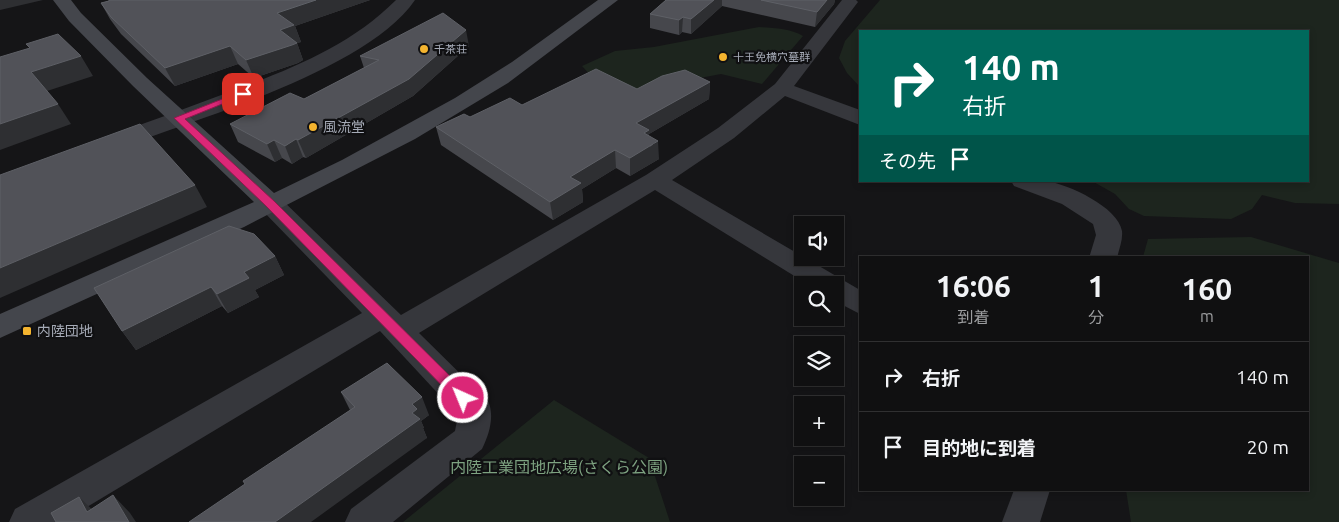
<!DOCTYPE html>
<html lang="ja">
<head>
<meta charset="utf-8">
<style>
	:root { --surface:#101011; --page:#19191a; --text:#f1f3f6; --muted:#9c9d9f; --line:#303031 }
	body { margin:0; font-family:Ubuntu,"Noto Sans JP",sans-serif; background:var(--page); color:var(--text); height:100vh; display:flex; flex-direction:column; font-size:19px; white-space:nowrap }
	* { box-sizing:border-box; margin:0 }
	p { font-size:16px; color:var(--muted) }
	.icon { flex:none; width:28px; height:28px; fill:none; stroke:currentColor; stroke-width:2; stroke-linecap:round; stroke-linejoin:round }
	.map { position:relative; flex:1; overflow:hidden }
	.panel { position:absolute; left:859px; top:256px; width:450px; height:235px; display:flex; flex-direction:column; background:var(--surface); border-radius:0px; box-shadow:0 2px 8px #0003,0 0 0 1px var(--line) }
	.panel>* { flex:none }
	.top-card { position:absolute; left:859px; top:30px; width:450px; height:152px; border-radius:0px; box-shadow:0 2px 8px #0003,0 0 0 1px var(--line); background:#00695c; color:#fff; overflow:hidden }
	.fabs { position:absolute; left:794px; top:216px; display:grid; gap:10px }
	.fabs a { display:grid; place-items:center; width:50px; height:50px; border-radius:0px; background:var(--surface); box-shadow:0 2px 8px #0003,0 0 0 1px var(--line); font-size:25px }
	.pin { position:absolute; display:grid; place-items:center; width:42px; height:42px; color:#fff; margin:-21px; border-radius:10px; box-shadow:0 2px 8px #0006 }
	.me { position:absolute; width:55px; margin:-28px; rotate:316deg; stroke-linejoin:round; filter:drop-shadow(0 0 4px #0008) }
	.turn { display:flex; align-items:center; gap:18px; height:105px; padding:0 20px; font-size:22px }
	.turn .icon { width:65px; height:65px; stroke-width:2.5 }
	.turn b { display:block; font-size:35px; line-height:42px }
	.then { display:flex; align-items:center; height:48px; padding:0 20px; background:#0003; gap:10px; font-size:19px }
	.eta { display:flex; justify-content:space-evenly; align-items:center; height:85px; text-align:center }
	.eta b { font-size:30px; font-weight:700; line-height:35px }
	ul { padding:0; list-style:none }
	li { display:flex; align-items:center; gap:15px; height:70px; padding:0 20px; border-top:1px solid var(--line) }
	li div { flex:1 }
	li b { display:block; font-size:19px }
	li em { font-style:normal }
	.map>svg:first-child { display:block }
	.green { fill:#1d251e }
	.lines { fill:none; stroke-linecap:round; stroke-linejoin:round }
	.street { fill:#36373c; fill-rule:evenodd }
	.secondary { fill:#44464c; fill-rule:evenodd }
	.wall { fill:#46474c }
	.shaded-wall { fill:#2e2f32 }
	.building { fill:#515258; stroke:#5e6066 }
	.route { fill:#db2777; stroke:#8e194d }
	.poi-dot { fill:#f4b42f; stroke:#101012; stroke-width:2 }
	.labels { text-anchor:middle; stroke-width:4.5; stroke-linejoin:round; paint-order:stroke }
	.far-poi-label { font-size:11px; fill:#a6abb7; stroke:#101012; text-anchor:start }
	.poi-label { font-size:14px; fill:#a6abb7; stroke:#101012; text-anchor:start }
	.near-park-label { font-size:16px; fill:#7da280; stroke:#101012 }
</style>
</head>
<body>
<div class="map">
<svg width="1339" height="522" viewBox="0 0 1339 522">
	<rect width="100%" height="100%" fill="#151517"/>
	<!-- green -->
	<g class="green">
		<path d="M880 0H1339V204L1295 203 1262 195 1252 209 1231 219 1144 216 1129 209 1115 194 1092 181H1308V31H860V87L847 73 839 58 845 41Z"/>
		<path d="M759 27C774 28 790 28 803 36L762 84 721 74 627 92 592 77 582 66 615 51 654 47Z"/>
		<path d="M1251 237 1339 263V522H1131L1126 490H1308V258L1143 257 1148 239Z"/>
		<path d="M554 400 649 458 670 522H403Z"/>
	</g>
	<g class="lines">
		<!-- street -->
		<g class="street">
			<path d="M396 0H415C367 70 199 118 119 148L111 150 103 148 100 143 103 138C146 123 189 107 232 91 291 69 350 46 396 0Z"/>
			<path d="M842 0H856L858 2 794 86 860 110V125L785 96 734 138 672 180 860 290V314L835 301V285H809L655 190 419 333 488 401C495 416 489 435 482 449L393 522H345L351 509 455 431 458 415 380 331 62 522H9L15 509 362 313 261 209 257 203 261 197 270 195 279 197 401 315 646 175 718 128 775 84Z"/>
			<path d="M1011 181C1022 181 1035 180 1046 181 1068 184 1118 207 1122 231 1123 240 1119 249 1117 258H1089L1096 235 1093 224 1062 204 1014 186Z"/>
			<path d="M1014 490H1050L1040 522H1002Z"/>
		</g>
		<!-- secondary -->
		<path class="secondary" d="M53 0H71L81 13 147 78 274 193 342 160 455 98 512 62 598 0H618L508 83 415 139 244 227 0 338V314L254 202 133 86 69 21Z"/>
	</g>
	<!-- wall -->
	<g class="wall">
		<path d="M109 0H370L295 26 301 42 297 43 303 60 298 63 254 78 238 64 175 86 121 34 110 19 101 3 109 1Z"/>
		<path d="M666 0H835L834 4 815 27 722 6 691 34 682 32 679 35 650 28V14Z"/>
		<path d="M469 46 413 96 306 158 303 157 292 164 282 158 275 162 238 142 230 124 304 99 364 68 360 56Z"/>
		<path d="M710 82 709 99 649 134V136L659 159 630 176 616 168 582 189 583 202 553 220 441 145 436 127 470 117 522 105 637 89Z"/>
		<path d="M275 256 284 275 255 290 259 297 228 313 222 306 136 350 122 331Z"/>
		<path d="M341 392 429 415 421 421 424 428H423L427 438 245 484 350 410Z"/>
	</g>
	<!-- shaded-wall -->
	<g class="shaded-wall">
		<path d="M0 0H43L0 10Z"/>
		<path d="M316 0H370L295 26 301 42 297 43 303 60 298 63 254 78 246 60 280 30 277 13Z"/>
		<path d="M714 0H722V6L691 34V19Z"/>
		<path d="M827 0H835L834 4 815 27 817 12Z"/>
		<path d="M683 17 682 32 679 35V20Z"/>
		<path d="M466 30 469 46 413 96 306 158 298 140Z"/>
		<path d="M230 46 238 64 175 86 165 68Z"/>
		<path d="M81 56 93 76 44 92 31 72Z"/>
		<path d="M710 82 709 99 649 134 650 147 658 141 659 159 630 176V158L636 123Z"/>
		<path d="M58 104 71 124 0 150V124Z"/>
		<path d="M296 139 303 157 292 164 285 146Z"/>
		<path d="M274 140 282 158 275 162 267 144Z"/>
		<path d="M615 150 616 168 582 189 583 202 553 220 550 202 570 177Z"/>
		<path d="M195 185 207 207 0 298V268Z"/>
		<path d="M275 256 284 275 255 290 259 297 228 313 217 294 244 272Z"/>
		<path d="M211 287 222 306 136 350 122 331Z"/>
		<path d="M422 397 429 415 421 421 424 428H423L427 438 311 522H275L412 413V404Z"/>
		<path d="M113 495 130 513 136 522H129Z"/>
		<path d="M79 497 97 514 87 512Z"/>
	</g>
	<!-- building -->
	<g class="building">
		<path d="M109 0H316L277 13 294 25 280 30 297 43 292 45 246 60 230 46 165 68 111 17 101 3 109 1Z"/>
		<path d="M666 0H714L691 19 683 17 679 20 650 14Z"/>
		<path d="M761 0H827L817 12Z"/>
		<path d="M443 13 466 30 409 79 298 140 296 139 285 146 274 140 267 144 230 124 290 93 304 99 379 60 360 56Z"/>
		<path d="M58 34 81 56 31 72 58 104 0 124V57L30 48 26 44Z"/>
		<path d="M596 69 637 89 662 76 685 70 710 82 636 123 649 130 644 133 658 141 630 158 615 150 570 177 581 183 550 202 436 127 464 114 470 117 510 98 522 105Z"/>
		<path d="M140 124 195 185 0 268V175Z"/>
		<path d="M229 226 254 234 275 256 244 272 249 278 217 294 211 287 122 331 94 288Z"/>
		<path d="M387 363 422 397 412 404 417 409 412 413 420 419 275 522H189L245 484 243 481 355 407 341 392Z"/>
		<path d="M113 495 129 522H56L51 513 79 497 87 512Z"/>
	</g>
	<!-- route -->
	<path class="route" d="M240 92 247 94 185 119 274 201 468 394 470 398 468 402H458L266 206 174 118Z"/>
	<!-- markers -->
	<g class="poi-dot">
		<circle cx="424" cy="49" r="5"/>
		<circle cx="723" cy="57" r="5"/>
		<circle cx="313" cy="127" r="5"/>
		<rect x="22" y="326" width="10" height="10" rx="2.5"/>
	</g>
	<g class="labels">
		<!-- far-poi labels -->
		<g class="far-poi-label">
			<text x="434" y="53">千茶荘</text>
			<text x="733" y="61">十王免横穴墓群</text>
		</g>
		<!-- poi labels -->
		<g class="poi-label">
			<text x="323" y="132">風流堂</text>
			<text x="37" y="336">内陸団地</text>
		</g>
		<!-- near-park labels -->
		<g class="near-park-label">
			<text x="559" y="473">内陸工業団地広場(さくら公園)</text>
		</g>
	</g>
</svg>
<div class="fabs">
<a><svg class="icon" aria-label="sound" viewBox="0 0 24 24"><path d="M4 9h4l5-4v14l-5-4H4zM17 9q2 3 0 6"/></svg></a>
<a><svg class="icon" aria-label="search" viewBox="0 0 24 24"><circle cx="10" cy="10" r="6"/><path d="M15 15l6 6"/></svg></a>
<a><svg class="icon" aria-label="layers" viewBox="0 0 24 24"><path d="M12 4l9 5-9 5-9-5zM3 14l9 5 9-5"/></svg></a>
<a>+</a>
<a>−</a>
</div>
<div class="pin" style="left:243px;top:94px;background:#d93025"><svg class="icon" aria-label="arrive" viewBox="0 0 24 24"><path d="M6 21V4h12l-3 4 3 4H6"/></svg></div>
<svg class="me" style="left:463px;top:398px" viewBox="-20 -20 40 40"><circle r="17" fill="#db2777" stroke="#fff" stroke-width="3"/><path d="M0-11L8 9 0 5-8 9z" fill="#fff"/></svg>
<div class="top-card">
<div class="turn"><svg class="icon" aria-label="right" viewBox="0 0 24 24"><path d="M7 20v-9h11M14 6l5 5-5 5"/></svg><div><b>140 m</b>右折</div></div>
<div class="then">その先<svg class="icon" aria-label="arrive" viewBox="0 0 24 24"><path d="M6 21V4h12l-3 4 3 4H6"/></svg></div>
</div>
<section class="panel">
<div class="eta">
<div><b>16:06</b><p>到着</p></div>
<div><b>1</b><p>分</p></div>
<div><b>160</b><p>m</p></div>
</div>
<ul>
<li><svg class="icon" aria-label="right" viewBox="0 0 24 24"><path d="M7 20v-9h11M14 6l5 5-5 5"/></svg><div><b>右折</b></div><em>140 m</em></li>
<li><svg class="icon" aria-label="arrive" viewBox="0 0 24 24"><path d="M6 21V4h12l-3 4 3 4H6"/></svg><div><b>目的地に到着</b></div><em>20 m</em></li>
</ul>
</section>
</div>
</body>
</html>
